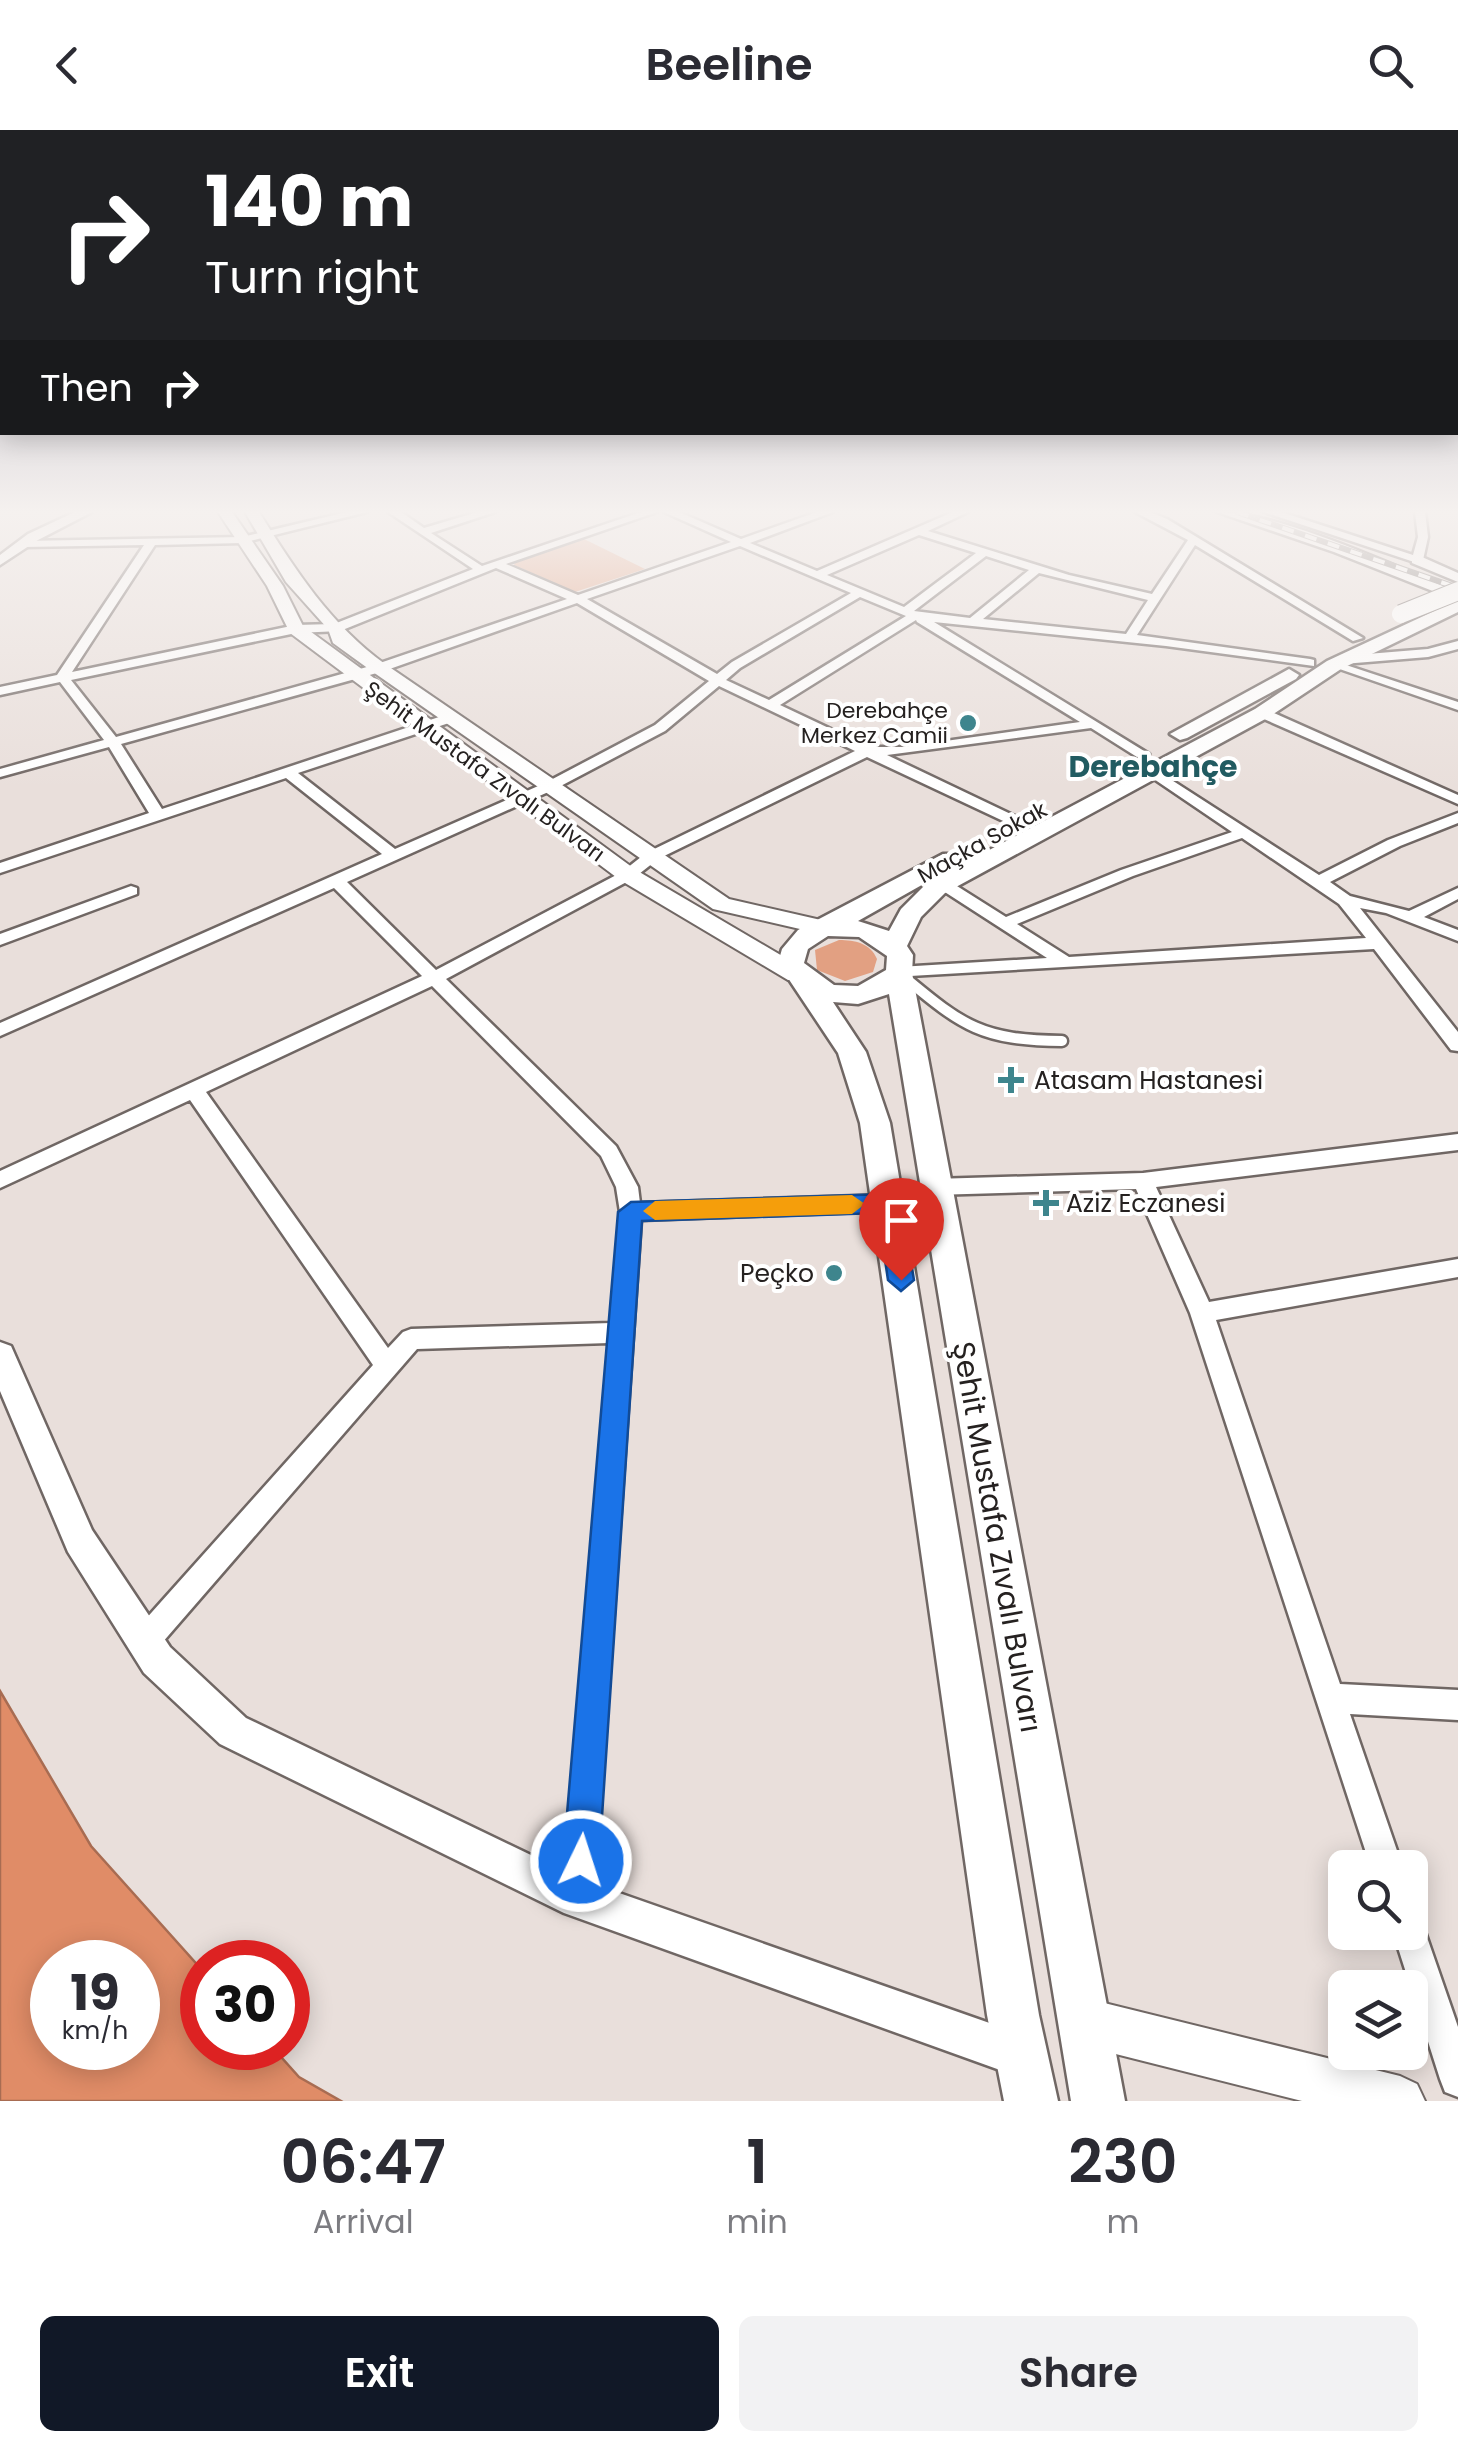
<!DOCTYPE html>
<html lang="en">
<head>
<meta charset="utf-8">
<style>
	:root { --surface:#fff; --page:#f2f2f3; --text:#2b2b33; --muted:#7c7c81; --accent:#111827 }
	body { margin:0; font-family:Poppins,sans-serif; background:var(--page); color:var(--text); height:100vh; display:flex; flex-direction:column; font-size:38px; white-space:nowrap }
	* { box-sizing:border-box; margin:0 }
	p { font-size:32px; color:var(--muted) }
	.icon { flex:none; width:55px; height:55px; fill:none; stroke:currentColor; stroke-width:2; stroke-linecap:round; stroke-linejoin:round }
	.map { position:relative; height:1971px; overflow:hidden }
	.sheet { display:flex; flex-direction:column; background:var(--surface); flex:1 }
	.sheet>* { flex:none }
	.guide { position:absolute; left:0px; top:0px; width:1460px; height:305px; box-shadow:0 5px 25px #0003; background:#202124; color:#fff; overflow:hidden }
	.buttons { position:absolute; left:1328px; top:1720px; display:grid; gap:20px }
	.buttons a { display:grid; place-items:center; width:100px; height:100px; border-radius:15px; background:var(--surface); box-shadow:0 5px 25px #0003; font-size:50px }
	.speed { position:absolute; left:30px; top:1810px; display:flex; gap:20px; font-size:50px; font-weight:700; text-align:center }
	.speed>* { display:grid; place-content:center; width:130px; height:130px; border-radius:50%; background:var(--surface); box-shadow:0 5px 25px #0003; line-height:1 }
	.speed small { font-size:25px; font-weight:400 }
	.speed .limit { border:15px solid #d22; background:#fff; color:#111 }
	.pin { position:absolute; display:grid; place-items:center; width:85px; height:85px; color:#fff; margin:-102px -42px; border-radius:50% 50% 50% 0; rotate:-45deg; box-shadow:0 0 10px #0007 }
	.pin .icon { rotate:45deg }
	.me { position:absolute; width:110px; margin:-55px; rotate:4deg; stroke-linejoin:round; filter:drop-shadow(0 0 8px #0008) }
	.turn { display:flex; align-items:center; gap:35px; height:210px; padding:0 40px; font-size:45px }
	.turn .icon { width:130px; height:130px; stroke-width:2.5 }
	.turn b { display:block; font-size:70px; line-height:85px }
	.then { display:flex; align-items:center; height:95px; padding:0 40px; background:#0003; gap:20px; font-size:38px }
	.eta { display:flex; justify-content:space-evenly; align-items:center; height:170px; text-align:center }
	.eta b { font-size:60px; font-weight:600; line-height:70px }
	.cta { display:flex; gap:20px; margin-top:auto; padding:20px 40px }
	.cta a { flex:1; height:115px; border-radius:15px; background:var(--accent); color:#fff; font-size:40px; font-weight:600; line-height:115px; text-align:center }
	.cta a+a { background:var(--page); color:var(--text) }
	header { display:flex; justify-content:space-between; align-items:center; height:130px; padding:0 40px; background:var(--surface); font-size:45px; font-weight:600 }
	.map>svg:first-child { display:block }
	.green { fill:#e2a082 }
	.water { fill:#e08c67; stroke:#a86c52; stroke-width:2.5; fill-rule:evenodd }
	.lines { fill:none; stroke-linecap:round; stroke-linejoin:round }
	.service-casing { stroke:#706764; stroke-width:15 }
	.minor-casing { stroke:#706764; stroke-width:5 }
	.tertiary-casing { stroke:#706764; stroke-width:5 }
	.secondary-casing { stroke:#706764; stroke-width:4 }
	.primary-casing { stroke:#706764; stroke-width:5 }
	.service { stroke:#fff; stroke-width:10 }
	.minor { fill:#fff; fill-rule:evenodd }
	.tertiary { fill:#fff; fill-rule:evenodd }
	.secondary { fill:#fff; fill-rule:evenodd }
	.primary { fill:#fff; fill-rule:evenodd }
	.rail-casing { stroke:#7a7371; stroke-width:6 }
	.rail { stroke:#fff; stroke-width:4; stroke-dasharray:12; stroke-linecap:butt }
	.primary-bridge-casing { stroke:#706764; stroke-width:20; stroke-linecap:butt }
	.primary-bridge { stroke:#fff; stroke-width:18 }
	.route { fill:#1a73e8; stroke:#114b97; stroke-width:2.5 }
	.slow { fill:#f59e0b }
	.poi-dot { fill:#3e858d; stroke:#fff; stroke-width:4 }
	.labels { text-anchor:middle; stroke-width:8; stroke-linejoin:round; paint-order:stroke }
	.far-poi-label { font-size:22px; fill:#252120; stroke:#fff; text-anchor:end }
	.far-street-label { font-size:22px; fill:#252120; stroke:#fff }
	.poi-label { font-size:25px; fill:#252120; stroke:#fff; text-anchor:start }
	.far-district-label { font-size:30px; font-weight:bold; fill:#215b61; stroke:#fff }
	.near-street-label { font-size:30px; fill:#252120; stroke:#fff }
</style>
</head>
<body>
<header><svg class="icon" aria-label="back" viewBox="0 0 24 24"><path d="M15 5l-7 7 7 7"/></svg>Beeline<svg class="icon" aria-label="search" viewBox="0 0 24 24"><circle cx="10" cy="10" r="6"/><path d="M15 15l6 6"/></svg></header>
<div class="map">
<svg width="1458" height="1971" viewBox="0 0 1458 1971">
	<rect width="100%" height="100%" fill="#e9dfdb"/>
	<!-- green -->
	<g class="green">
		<path d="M582 408 645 439 575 462 514 435 517 429Z"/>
		<path d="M839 810C855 810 870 813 877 829L873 842 845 851 817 840 815 820Z"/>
	</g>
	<!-- water -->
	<path class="water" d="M0 1561 91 1716 202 1840V1918H273L299 1947 341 1971H0ZM52 1832H138V1918H52Z"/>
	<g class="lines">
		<defs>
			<path id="service" d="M904 847C964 897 982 910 1062 911"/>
			<g id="minor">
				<path d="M347 382H367L242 413 155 415 72 542 296 495 334 494 473 439 388 382H401L424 398 478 382H495L431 403 482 436 641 382H657L506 434 578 465 731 412 664 382H679L741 409 817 382H833L750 413 817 441 953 382H968L928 401 1069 445 1152 464 1188 410 1135 382H1150L1167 389 1363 508 1353 511 1195 415 1137 505 1310 529 1314 530V536L1166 516 934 492 1149 624 1137 627 1091 598 887 625 1021 689V695L1016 697 867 627 658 729 634 748 446 849 616 1016 638 1057 640 1073 889 1065 897 1067 900 1073 897 1079 889 1081 641 1090 594 1769 590 1781 578 1785 566 1781 562 1769 609 1213 417 1219 155 1521 145 1525 135 1521 131 1511 135 1501 373 1235 190 970 0 1058V1041L422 846 334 758 0 906V893L382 724 286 648 0 743V733L149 683 109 617 0 647V639L104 610 60 552 0 565V557L57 545 144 415 23 417 18 414 23 411 242 407ZM919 405 976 423 904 477 827 445ZM740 416 851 463 732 532 717 544 587 469ZM986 426 1029 440 970 488 914 481ZM496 438 567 469 374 535 116 607 71 550 296 503 340 501ZM1039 443 1148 470 1126 504 983 489ZM860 467 906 486 769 570 726 550 740 538ZM577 473 709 551 655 595 545 653 395 719 298 643 455 591V585H445L162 679 121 614 384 541ZM916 490 917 492 1080 592 903 617H869L780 575ZM719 556 855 621 646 723 622 742 436 840 347 752 555 659 665 601ZM432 856 601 1026 616 1057 620 1082 611 1193 411 1199 403 1202 388 1218 206 962Z"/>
				<path d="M1264 382H1281L1413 425 1418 407 1415 382H1425L1428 407 1423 430 1417 433Z"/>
				<path d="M1458 511V519L1428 527 1343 534 1458 572V580L1328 535 1338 532 1339 527 1343 526 1428 519Z"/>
				<path d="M1257 580H1267L1458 665V674L1257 586Z"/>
				<path d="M1153 638 1319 745 1388 710 1458 683V693L1400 716 1330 752 1350 766 1409 781 1458 758V769L1424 787 1458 800V811L1386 783 1360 778 1458 902V921L1451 920 1374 819 893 847 890 843 899 837 1047 828 937 757V751H949L1006 787 1121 740 1232 702 1148 645V639ZM1242 708 1339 774 1366 808 1069 827 1017 794 1133 746Z"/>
				<path d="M131 756 137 758V764L0 815V804Z"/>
				<path d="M1458 1004V1020L1156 1057 1209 1172 1458 1129V1147L1216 1190 1340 1554 1458 1560V1590L1350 1584 1403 1738H1371L1190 1183 1136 1059 933 1065 926 1063 922 1057 926 1051 933 1049 1143 1043Z"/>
				<path d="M1410 1786 1421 1790 1458 1897V1967L1445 1962 1440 1949 1393 1802H1410Z"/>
			</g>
			<g id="tertiary">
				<path d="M75 382H92L38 410 0 435V425L28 404Z"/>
				<path d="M1217 382C1281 382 1396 437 1458 462V471L1334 422Z"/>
				<path d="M1412 427H1422L1458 443V452L1412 433Z"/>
				<path d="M0 1212 11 1216 92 1400 170 1517 246 1588 585 1751 1038 1910 1044 1926 1038 1942 1022 1948 564 1783 220 1614 144 1543 68 1422 0 1261Z"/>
			</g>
			<g id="secondary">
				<path d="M218 382H232L283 456 303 496 636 740 806 840 809 845 806 850H788L620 750 290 503 267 456Z"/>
				<path d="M245 382H259C295 440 331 495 385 534L729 769 834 793V803L826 805 713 779 373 542 333 513 328 499 286 452Z"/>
				<path d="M1084 1868 1400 1946 1417 1954 1425 1971H1302L1084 1916 1067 1909 1060 1892 1067 1875Z"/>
			</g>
			<g id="primary">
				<path d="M1458 470V482L1341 539 1269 587 945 763 921 787 907 816 913 825 912 843 1125 1971H1071L889 864 858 874 833 872 866 922 890 993 1039 1885 1058 1971H1004L987 1885 860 993 838 923 778 833 782 819 798 800 943 724H959V734L858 791 889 801 901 779 927 753 1255 579 1327 531ZM828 806 859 807 887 826 886 840 858 856 834 855 804 833 808 819Z"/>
				<path d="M1289 539 1299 545 1296 549 1187 608 1180 610 1170 604Z"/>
			</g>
		</defs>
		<!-- service casing -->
		<use href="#service" class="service-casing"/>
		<!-- minor casing -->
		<use href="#minor" class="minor-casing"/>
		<!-- tertiary casing -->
		<use href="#tertiary" class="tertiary-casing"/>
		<!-- secondary casing -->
		<use href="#secondary" class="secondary-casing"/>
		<!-- primary casing -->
		<use href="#primary" class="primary-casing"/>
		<!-- service -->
		<use href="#service" class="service"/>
		<!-- minor -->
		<use href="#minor" class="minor"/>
		<!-- tertiary -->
		<use href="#tertiary" class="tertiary"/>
		<!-- secondary -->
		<use href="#secondary" class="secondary"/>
		<!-- primary -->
		<use href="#primary" class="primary"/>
		<defs>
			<path id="rail" d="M1237 382 1458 458"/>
		</defs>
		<!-- rail casing -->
		<use href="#rail" class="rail-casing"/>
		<!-- rail -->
		<use href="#rail" class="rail"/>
		<defs>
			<path id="primary-bridge" d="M1401 484 1458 461"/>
		</defs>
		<!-- primary-bridge casing -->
		<use href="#primary-bridge" class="primary-bridge-casing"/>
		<!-- primary-bridge -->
		<use href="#primary-bridge" class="primary-bridge"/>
	</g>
	<!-- sky -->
	<linearGradient id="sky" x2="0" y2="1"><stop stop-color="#a5a4b4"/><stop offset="0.58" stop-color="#f5f1ef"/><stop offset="1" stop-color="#f5f1ef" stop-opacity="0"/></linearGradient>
	<rect width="1458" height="658" fill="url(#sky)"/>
	<!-- route -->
	<path class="route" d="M889 1064 901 1073 914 1150 901 1161 888 1150 878 1083 642 1091 599 1731 594 1744 581 1749 568 1744 563 1731 618 1082 631 1072Z"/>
	<!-- slow -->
	<path class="slow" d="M852 1065 865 1074 852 1084 655 1090 643 1081 655 1071Z"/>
	<!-- markers -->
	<g class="poi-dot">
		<circle cx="968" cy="593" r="10"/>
		<path d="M1006 935h10v10h10v10h-10v10h-10v-10h-10v-10h10z"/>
		<path d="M1041 1058h10v10h10v10h-10v10h-10v-10h-10v-10h10z"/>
		<circle cx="834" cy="1143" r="10"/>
	</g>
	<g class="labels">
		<!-- far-poi labels -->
		<g class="far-poi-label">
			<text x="948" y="588">Derebahçe<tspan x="948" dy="25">Merkez Camii</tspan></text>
		</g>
		<!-- far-street labels -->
		<g class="far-street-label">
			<text transform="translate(485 641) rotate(36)" y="8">Şehit Mustafa Zıvalı Bulvarı</text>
			<text transform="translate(982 712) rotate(-29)" y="8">Maçka Sokak</text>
		</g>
		<!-- poi labels -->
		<g class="poi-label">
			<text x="1034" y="959">Atasam Hastanesi</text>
			<text x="1066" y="1082">Aziz Eczanesi</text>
			<text x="814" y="1152" text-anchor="end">Peçko</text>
		</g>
		<!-- far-district labels -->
		<g class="far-district-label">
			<text x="1153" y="647">Derebahçe</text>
		</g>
		<!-- near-street labels -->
		<g class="near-street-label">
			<text transform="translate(997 1407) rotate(80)" y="10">Şehit Mustafa Zıvalı Bulvarı</text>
		</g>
	</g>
</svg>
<div class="buttons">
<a><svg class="icon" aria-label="search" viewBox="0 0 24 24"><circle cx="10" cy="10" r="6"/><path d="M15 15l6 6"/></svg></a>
<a><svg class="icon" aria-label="layers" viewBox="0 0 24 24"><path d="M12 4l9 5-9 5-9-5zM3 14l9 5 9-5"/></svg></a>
</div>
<div class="speed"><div>19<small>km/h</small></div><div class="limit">30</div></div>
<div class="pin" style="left:901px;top:1150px;background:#d93025"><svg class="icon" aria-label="arrive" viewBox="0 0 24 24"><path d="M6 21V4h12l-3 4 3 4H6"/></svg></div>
<svg class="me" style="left:581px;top:1731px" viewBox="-20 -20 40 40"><circle r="17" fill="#1a73e8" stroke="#fff" stroke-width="3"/><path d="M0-11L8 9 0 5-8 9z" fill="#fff"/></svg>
<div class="guide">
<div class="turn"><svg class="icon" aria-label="right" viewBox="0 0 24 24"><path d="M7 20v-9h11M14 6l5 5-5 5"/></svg><div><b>140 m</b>Turn right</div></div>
<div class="then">Then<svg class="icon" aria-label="right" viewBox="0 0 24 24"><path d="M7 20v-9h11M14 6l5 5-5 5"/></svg></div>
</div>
</div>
<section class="sheet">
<div class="eta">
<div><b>06:47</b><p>Arrival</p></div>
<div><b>1</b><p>min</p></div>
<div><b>230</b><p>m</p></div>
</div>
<div class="cta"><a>Exit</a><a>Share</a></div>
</section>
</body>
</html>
